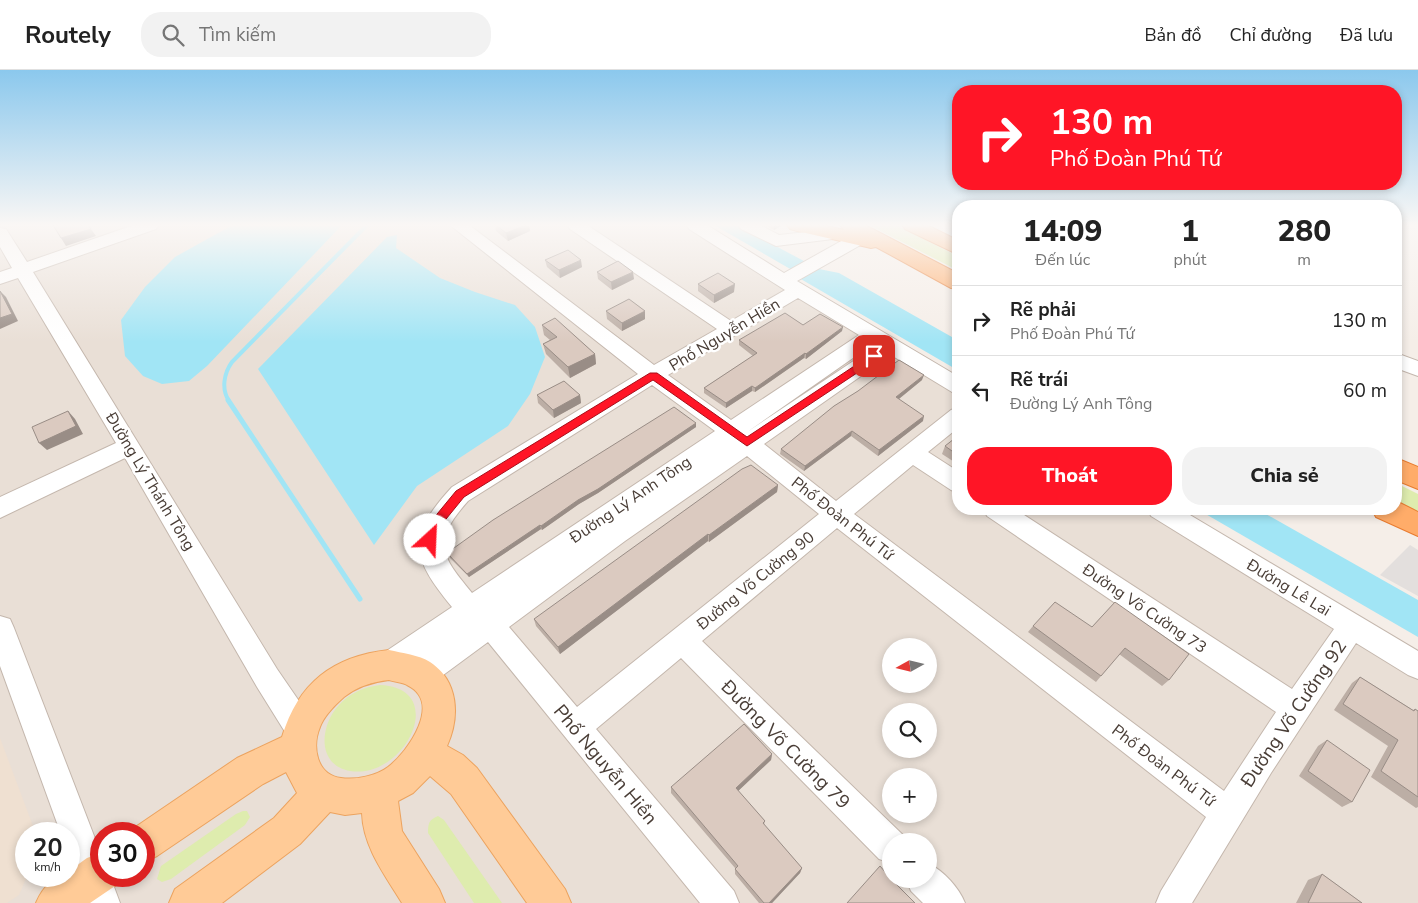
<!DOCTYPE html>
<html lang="vi">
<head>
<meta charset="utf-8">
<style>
	:root { --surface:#fff; --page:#f2f2f2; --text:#222; --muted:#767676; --line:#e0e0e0; --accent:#ff1526 }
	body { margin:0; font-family:"Nunito Sans",sans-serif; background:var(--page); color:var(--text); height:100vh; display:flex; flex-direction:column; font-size:19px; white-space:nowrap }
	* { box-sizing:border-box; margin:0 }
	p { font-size:16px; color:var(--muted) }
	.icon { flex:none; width:28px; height:28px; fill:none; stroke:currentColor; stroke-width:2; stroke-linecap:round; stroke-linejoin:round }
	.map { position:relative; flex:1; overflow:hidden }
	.sheet { position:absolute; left:952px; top:130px; width:450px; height:315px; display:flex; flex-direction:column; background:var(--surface); border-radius:20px; box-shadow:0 2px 8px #0003 }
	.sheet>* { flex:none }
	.top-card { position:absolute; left:952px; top:15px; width:450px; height:105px; border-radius:20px; box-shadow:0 2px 8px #0003; background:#ff1526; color:#fff; overflow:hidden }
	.needle { width:32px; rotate:262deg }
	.tools { position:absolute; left:882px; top:568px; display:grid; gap:10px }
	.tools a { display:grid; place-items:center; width:55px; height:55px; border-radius:50%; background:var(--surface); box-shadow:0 2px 8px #0003; font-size:25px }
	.speed { position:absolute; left:15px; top:752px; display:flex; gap:10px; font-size:25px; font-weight:700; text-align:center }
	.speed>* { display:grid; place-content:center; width:65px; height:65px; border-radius:50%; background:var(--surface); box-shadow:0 2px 8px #0003; line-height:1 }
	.speed small { font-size:12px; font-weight:400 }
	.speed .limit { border:8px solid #d22; background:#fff; color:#111 }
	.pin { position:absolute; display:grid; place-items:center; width:42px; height:42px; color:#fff; margin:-21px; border-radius:10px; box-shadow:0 2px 8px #0006 }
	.me { position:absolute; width:55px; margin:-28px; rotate:25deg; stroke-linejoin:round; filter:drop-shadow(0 0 4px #0008) }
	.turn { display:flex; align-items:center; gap:18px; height:105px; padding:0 15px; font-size:22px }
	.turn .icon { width:65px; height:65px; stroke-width:2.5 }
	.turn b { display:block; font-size:35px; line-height:42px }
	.eta { display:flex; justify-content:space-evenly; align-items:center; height:85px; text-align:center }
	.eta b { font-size:30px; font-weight:800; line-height:35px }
	.action { display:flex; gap:10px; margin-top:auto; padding:10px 15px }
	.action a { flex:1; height:58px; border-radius:20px; background:var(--accent); color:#fff; font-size:20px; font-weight:800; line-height:58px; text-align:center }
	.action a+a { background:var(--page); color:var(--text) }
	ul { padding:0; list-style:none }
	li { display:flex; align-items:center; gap:15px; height:70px; padding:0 15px; border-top:1px solid var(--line) }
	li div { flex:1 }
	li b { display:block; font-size:19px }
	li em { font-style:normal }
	header { display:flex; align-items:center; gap:30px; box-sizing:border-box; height:70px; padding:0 25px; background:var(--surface); border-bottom:1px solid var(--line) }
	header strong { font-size:24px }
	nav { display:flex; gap:28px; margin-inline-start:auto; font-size:18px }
	.search { width:350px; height:45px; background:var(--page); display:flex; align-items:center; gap:12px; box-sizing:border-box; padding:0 18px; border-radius:20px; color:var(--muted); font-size:19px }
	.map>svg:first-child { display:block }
	.residential { fill:#e9dfd6; fill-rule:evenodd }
	.education { fill:#efe0d1 }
	.green { fill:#deecae }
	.parking { fill:#e3dfdd }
	.water { fill:#a1e5f5 }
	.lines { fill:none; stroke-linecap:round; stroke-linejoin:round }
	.stream-far1 { stroke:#a1e5f5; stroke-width:4 }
	.stream { stroke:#a1e5f5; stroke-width:5 }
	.minor-casing { stroke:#c4b7ad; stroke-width:2 }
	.major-casing { stroke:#eca35f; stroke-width:2 }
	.highway-casing { stroke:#e87b2f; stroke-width:2 }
	.minor { fill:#fff; fill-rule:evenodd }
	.major { fill:#ffcb97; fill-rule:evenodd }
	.highway { fill:#ffac69; fill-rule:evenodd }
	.wall { fill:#bcaea5 }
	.shaded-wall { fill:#998d86 }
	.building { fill:#dbcac0; stroke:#998d86 }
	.route { fill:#ff1526; stroke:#a60e19 }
	.labels { text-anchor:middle; stroke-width:5; stroke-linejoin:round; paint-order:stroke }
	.street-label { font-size:16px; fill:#493d36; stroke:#fff }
	.near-street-label { font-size:19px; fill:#493d36; stroke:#fff }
</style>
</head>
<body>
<header>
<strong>Routely</strong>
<div class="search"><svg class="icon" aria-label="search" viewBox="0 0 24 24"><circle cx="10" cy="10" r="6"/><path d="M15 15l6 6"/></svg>Tìm kiếm</div>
<nav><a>Bản đồ</a><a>Chỉ đường</a><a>Đã lưu</a></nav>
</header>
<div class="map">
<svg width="1418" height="833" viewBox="0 0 1418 833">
	<rect width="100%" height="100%" fill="#f5eee8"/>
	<!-- residential -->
	<path class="residential" d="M0 155H704L959 309V439H1174L1418 586V833H0ZM891 576H929V614H891ZM891 641H929V679H891ZM891 706H929V744H891ZM26 764H69V806H26ZM101 764H144V806H101ZM891 771H929V809H891Z"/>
	<!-- education -->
	<path class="education" d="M0 668 36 764H26L27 806 19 825 7 833H0Z"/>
	<!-- green -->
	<g class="green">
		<path d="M869 155H896L959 187V201Z"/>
		<path d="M1396 413 1418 424V442L1396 430Z"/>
		<path d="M380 615C450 618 405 710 350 701 316 695 320 655 339 635 350 623 364 617 380 615Z"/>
		<path d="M243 741H247L250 747 245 755 171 809 162 812 157 809 161 796 236 744Z"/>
		<path d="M438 746 444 750 502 833H474L428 763C428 753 429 750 438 746Z"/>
	</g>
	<!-- parking -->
	<path class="parking" d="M1410 475 1418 480V526L1380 505Z"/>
	<!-- water -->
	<g class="water">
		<path d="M237 155H342L207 296 189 311 162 314 143 306 125 286 121 250 145 217 175 187 229 157Z"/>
		<path d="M714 155H736L819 199 839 203 959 271V301L799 208 792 200Z"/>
		<path d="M397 165 396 178 440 208 475 222 515 235 535 257 545 287 530 324 508 356 417 416 374 475 258 299 387 167Z"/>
		<path d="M1197 439H1257L1418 530V567Z"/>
	</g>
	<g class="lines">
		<!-- stream-far1 -->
		<path class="stream-far1" d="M229 331C221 319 224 303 232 292L367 155"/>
		<!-- stream -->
		<path class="stream" d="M228 330 360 529"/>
		<defs>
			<g id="minor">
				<path d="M134 155H159L156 159 33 202 277 599 312 650 316 660 312 670 301 675 290 670 257 617 125 388 0 448V427L116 373 18 208 0 214V202L12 198 0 177V158L6 159 27 192Z"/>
				<path d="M450 155H469L654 295 717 259 570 159 568 155H587L731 251 785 220 689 159 687 155H707L784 203 852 165 858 164 864 165 867 169 864 173 797 211 959 307V324L952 322 891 285 764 374 836 431 951 340 959 337V357L928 382 959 402V423L951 420 913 395 854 444 1224 721 1276 642 987 446 984 439H1015L1292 619 1334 559 1151 446 1148 439H1180L1418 581V609L1408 605 1356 573 1271 703 1192 833H1156L1161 821 1206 747 837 458 702 571 903 765 905 771H891V793L879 789 681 588 596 659 734 821 739 833H700L488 572 431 614 421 618 411 614 407 605 411 596 399 604 389 608 379 604 375 595 379 586 452 537C411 487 406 467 452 417L638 304ZM798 228 859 265 731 350 668 305ZM873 274 876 276 747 362ZM652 315 715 361 472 523C439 483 432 472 468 431ZM747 386 819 444 577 637 509 557 625 471Z"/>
				<path d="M738 155H760L779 165 833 159 839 160 842 164 839 168 833 169 776 176 741 159Z"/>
				<path d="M1396 283 1418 291V306L1396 298Z"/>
				<path d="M0 546 10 549 14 558 101 784V806H110L120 833H86L69 786V764H61L0 596Z"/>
				<path d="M929 794C944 801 959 818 965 833H923L911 821 906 809H929Z"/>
			</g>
			<g id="major">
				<path d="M389 580C402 583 419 585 430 592 459 611 460 647 447 676L463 685 477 698 565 819 571 833H527L451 724 430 706 413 723 398 731 402 761 439 819 445 833H402C385 805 363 777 362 743L345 745 330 742 300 774 222 833H169L175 819 274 748 297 723 286 702 263 714 157 786 144 792V764H129L131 760 237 688 282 667C298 613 333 586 389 580ZM389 610C395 612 402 612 407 615 443 632 408 682 388 697 376 706 356 710 341 708 316 705 312 676 320 657 324 646 335 635 344 627 358 616 372 612 389 610Z"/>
				<path d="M101 783V806H119L115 816 90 833H36C42 819 52 806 69 806V801L87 788Z"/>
			</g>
			<g id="highway">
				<path d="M787 155H823L844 160 840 155H865L959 204V219L951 218 876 177 871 178 797 161 790 159Z"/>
				<path d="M902 155H927L959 171V185L905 159Z"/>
				<path d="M1396 388 1418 397V419L1396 410Z"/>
				<path d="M1396 431 1418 442V466L1376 447 1372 439H1396Z"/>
			</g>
		</defs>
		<!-- minor casing -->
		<use href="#minor" class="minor-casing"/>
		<!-- major casing -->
		<use href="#major" class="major-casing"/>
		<!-- highway casing -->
		<use href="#highway" class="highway-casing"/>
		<!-- minor -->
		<use href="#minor" class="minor"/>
		<!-- major -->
		<use href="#major" class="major"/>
		<!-- highway -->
		<use href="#highway" class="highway"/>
	</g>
	<!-- wall -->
	<g class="wall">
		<path d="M495 155H529L530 161 508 171 496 161Z"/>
		<path d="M764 155H782L774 160Z"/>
		<path d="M545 190 582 197 560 208 547 197Z"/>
		<path d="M597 202 634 209 612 220 598 209Z"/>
		<path d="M698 214 734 222 714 233 698 221Z"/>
		<path d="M606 241 645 249 622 261 607 249Z"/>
		<path d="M542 255 595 284 596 294 570 308 546 284 543 274 550 270 544 265Z"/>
		<path d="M803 255 842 261 806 289 804 288 755 322 752 321 726 338 704 323V318L753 286 739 275V270Z"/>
		<path d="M922 310 899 329 923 351 878 386 851 366 804 401 780 384 781 379 858 321Z"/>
		<path d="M537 325H580L581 333 554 348 538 333Z"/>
		<path d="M696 353V357L598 423 579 434 542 460 541 459 469 507 448 486 447 483Z"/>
		<path d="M959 365V395L942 384 945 376Z"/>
		<path d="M778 415 777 422 709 472 708 471 560 584 536 556 534 549Z"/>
		<path d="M1115 532 1169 610 1162 616 1119 584 1096 612 1028 562 1033 556 1092 557Z"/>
		<path d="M1360 607 1413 640 1415 639 1418 641V737L1416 738 1371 707 1388 676 1334 640 1352 613Z"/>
		<path d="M1327 670 1352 732 1342 737 1299 706 1318 676Z"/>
		<path d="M772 684 771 690 738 721 765 751 764 755 802 798 800 803 772 833H759L735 804V798L671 723V717Z"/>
		<path d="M1322 804 1362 833H1296L1308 810Z"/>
	</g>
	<!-- shaded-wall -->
	<g class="shaded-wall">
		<path d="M526 155H529L530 161 508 171 506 163Z"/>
		<path d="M774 155H782L774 160Z"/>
		<path d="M91 159 96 166 66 176 61 168Z"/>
		<path d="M581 190 582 197 560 208 559 200Z"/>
		<path d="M633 202 634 209 612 220 611 212Z"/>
		<path d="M735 214 734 222 714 233V225Z"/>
		<path d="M0 221 6 227 18 251 0 259Z"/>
		<path d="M645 241V249L622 261V253Z"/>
		<path d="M843 257 842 261 806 289V284Z"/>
		<path d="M805 283 804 288 755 322V318Z"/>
		<path d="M595 284 596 294 570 308 568 297Z"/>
		<path d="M924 305 922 310 895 332 896 327Z"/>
		<path d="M752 316V321L726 338V333Z"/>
		<path d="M580 325 581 333 554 348 553 340Z"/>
		<path d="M68 341 75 349 83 364 47 380 39 373Z"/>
		<path d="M924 346 923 351 878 386 879 380Z"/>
		<path d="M696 353V357L598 423 579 434 542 460 541 456 578 430Z"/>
		<path d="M852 361 851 366 804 401 805 396Z"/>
		<path d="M778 415 777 422 709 472V465Z"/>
		<path d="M540 455 541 459 469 507 467 504Z"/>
		<path d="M708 464V471L560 584 558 577Z"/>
		<path d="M772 684 771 690 735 724 736 718Z"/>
		<path d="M802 798 800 803 772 833H769Z"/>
	</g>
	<!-- building -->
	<g class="building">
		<path d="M53 155H88L91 159 61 168Z"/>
		<path d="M496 155H526L506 163Z"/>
		<path d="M568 180 581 190 559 200 545 190Z"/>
		<path d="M618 191 633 202 611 212 597 202Z"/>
		<path d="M718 203 735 214 714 225 698 214Z"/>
		<path d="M0 221 12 244 0 248Z"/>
		<path d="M629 229 645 241 622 253 606 241Z"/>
		<path d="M785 243 803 255 820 244 843 257 806 284 805 283 755 318 752 316 726 333 704 318 757 283 739 270Z"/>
		<path d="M555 248 595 284 568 297 543 274 557 267 542 255Z"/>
		<path d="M899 290 924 305 896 327 924 346 879 380 852 361 805 396 781 379 834 336 858 321Z"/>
		<path d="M564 311 580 325 553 340 537 325Z"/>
		<path d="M674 337 696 353 598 419 578 430 541 456 540 455 467 504 447 483 493 450Z"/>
		<path d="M68 341 76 356 39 373 32 357Z"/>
		<path d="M959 365V386L945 376Z"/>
		<path d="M751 395 778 415 709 465 708 464 558 577 534 549 742 399Z"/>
		<path d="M1055 532 1092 557 1115 532 1189 584 1169 610 1125 578 1101 606 1033 556Z"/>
		<path d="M1360 607 1414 641 1415 639 1418 641V727L1381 701 1398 670 1343 634Z"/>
		<path d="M744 654 772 684 736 718 765 751 763 753 802 798 769 833H764L735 799 738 796 671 717Z"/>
		<path d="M1327 670 1370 700 1352 732 1308 701Z"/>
		<path d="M880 796 891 809 915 833H847Z"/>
		<path d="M1322 804 1362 833H1308Z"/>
	</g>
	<!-- sky -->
	<linearGradient id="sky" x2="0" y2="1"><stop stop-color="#8bc8ed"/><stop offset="0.57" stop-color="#faf7f5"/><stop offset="1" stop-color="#faf7f5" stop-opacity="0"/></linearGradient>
	<rect width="1418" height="272" fill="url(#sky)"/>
	<!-- route -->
	<path class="route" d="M874 283 879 286 878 289 747 376 653 310 464 427 442 454 435 473H426L424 470 433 449 456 421 650 303H657L747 367Z"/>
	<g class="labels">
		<!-- street labels -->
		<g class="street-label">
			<text transform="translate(724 264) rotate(-31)" y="6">Phố Nguyễn Hiền</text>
			<text transform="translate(151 411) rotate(59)" y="6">Đường Lý Thánh Tông</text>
			<text transform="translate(630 429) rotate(-34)" y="6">Đường Lý Anh Tông</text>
			<text transform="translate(843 448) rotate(38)" y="6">Phố Đoàn Phú Tứ</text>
			<text transform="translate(755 510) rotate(-39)" y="6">Đường Võ Cường 90</text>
			<text transform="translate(1289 517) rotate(31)" y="6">Đường Lê Lai</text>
			<text transform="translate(1145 538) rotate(34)" y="6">Đường Võ Cường 73</text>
			<text transform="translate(1164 695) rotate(37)" y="6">Phố Đoàn Phú Tứ</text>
		</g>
		<!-- near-street labels -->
		<g class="near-street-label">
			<text transform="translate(1293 643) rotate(-56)" y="7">Đường Võ Cường 92</text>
			<text transform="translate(786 674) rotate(45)" y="7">Đường Võ Cường 79</text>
			<text transform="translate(606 694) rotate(50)" y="7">Phố Nguyễn Hiền</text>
		</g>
	</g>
</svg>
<div class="tools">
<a><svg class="needle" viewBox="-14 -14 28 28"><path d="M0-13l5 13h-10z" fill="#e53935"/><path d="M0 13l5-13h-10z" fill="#767676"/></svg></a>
<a><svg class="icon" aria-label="search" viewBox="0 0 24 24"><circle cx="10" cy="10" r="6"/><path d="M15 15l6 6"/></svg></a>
<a>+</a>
<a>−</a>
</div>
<div class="speed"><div>20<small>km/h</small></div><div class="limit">30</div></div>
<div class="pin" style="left:874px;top:286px;background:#d93025"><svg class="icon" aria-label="arrive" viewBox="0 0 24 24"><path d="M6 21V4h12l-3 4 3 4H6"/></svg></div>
<svg class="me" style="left:430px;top:470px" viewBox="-20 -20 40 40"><circle r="19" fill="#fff"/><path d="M0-13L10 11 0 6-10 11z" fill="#ff1526"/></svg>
<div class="top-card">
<div class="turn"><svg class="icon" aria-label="right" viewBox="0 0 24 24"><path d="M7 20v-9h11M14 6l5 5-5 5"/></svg><div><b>130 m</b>Phố Đoàn Phú Tứ</div></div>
</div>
<section class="sheet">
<div class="eta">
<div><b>14:09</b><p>Đến lúc</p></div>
<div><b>1</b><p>phút</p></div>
<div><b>280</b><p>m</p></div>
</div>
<ul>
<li><svg class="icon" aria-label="right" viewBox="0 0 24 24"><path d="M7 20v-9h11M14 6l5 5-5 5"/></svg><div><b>Rẽ phải</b><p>Phố Đoàn Phú Tứ</p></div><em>130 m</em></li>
<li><svg class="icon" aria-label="left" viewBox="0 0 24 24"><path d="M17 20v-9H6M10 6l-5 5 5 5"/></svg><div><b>Rẽ trái</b><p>Đường Lý Anh Tông</p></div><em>60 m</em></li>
</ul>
<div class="action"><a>Thoát</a><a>Chia sẻ</a></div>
</section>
</div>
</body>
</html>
